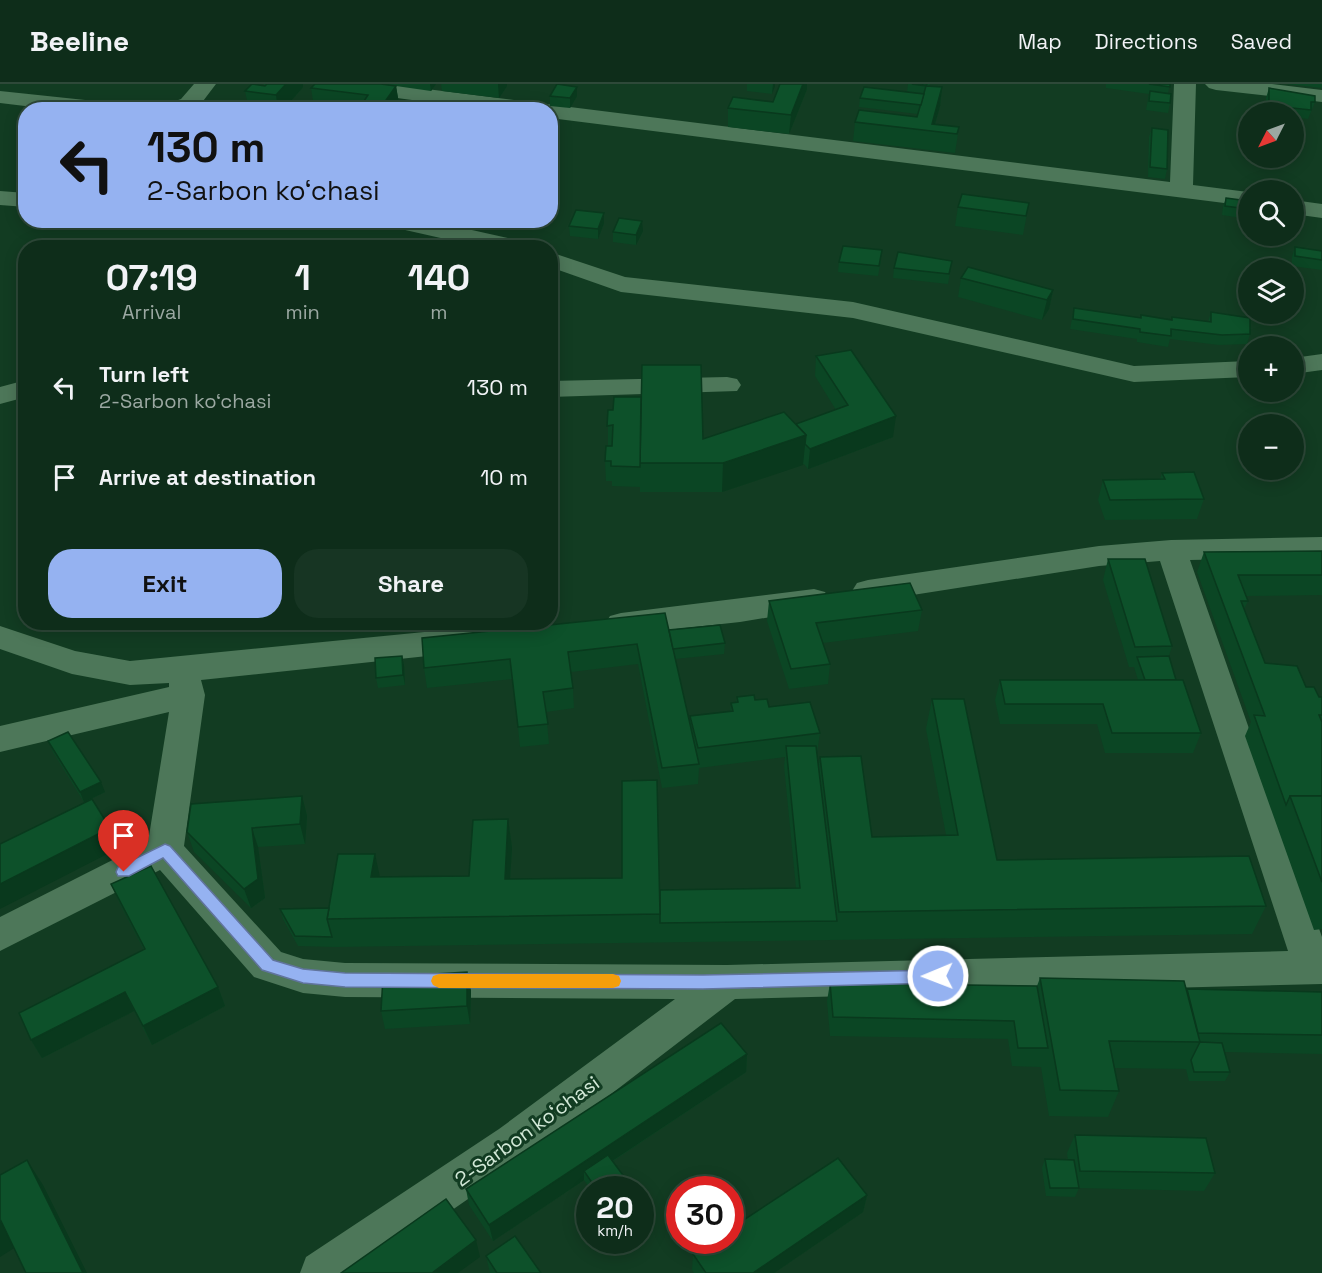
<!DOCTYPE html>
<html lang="en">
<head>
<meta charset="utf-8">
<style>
	:root { --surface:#0e2d1a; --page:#173523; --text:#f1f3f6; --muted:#9ba8a2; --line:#2e4939; --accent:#95b2f1 }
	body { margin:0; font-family:"Space Grotesk",sans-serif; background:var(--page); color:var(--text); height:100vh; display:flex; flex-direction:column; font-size:22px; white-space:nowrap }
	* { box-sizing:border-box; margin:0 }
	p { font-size:20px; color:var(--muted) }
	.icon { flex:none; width:33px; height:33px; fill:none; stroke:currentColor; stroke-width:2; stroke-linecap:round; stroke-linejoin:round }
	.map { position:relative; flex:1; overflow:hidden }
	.side { position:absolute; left:18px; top:156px; width:540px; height:390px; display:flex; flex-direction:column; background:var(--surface); border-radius:24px; box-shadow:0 3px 15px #0003,0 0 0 2px var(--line) }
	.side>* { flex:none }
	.hud { position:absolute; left:18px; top:18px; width:540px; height:126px; border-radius:24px; box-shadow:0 3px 15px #0003,0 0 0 2px var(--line); background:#95b2f1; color:#111; overflow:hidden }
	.needle { width:39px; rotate:228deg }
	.buttons { position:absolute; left:1238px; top:18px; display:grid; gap:12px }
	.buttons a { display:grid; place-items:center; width:66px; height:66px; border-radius:50%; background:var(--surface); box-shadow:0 3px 15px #0003,0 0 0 2px var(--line); font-size:30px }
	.speed { position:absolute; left:576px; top:1092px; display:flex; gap:12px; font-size:30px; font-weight:700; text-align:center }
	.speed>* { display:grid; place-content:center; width:78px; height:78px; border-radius:50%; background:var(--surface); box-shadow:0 3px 15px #0003,0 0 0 2px var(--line); line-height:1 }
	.speed small { font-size:15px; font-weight:400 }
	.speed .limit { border:9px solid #d22; background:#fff; color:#111 }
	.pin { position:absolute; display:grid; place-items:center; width:51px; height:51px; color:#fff; margin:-62px -26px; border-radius:50% 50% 50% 0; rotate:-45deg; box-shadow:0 0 6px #0007 }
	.pin .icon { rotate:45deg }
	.me { position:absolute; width:66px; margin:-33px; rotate:269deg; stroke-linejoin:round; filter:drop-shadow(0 0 4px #0008) }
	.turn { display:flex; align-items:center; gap:21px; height:126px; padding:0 30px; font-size:27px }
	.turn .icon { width:78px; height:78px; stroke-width:2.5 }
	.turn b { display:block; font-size:42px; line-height:51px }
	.eta { display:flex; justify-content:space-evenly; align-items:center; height:102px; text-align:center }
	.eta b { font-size:36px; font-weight:700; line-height:42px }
	.cta { display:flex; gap:12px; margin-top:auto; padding:12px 30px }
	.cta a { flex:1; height:69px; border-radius:24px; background:var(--accent); color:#111; font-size:24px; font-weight:700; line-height:69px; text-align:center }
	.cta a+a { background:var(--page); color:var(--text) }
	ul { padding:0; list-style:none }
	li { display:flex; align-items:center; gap:18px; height:90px; padding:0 30px }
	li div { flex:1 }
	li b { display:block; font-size:22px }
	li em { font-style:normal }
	header { display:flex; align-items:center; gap:36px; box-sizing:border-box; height:84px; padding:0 30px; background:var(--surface); border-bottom:2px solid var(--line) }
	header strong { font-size:28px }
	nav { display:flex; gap:33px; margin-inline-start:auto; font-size:21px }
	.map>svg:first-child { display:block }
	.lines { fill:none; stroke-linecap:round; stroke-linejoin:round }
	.minor { fill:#4d7759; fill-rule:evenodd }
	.wall { fill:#0b4624 }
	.shaded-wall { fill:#09391d }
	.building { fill:#0d512a; stroke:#09391d; stroke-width:1.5 }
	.route { fill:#95b2f1; stroke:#61749d; stroke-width:1.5 }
	.slow { fill:#f59e0b }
	.labels { text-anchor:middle; stroke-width:6; stroke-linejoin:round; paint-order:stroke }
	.near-street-label { font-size:20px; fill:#d3e9d8; stroke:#123c22 }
</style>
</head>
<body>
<header>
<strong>Beeline</strong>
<nav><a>Map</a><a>Directions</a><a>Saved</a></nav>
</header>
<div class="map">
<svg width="1322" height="1189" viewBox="0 0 1322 1189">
	<rect width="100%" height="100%" fill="#123c22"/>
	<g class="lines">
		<!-- minor -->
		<g class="minor">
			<path d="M194 0H216L197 25 162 26 164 21 181 15Z"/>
			<path d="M326 0H387L1170 98 1174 0H1196L1193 101 1248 108V122L550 34V26H487L337 6 330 4Z"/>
			<path d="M1205 0H1272L1322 6V18L1216 6 1209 4Z"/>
			<path d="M0 7 123 20 131 21 133 26H58L0 19Z"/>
			<path d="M0 107 26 109V123L0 121Z"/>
			<path d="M1293 116 1322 120V134L1293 130Z"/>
			<path d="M379 136H427L530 159 533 164H485L383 141Z"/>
			<path d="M550 168 625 193 853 218 1134 282 1248 277V293L1134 298 853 234 621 208 550 183Z"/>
			<path d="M1322 270V286L1293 290V274Z"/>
			<path d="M727 293 737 295 741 301 737 307 550 313V297Z"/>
			<path d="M26 296V313L0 320V303Z"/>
			<path d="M1322 453V473L1190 476 1322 853V900L735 915 529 1073 361 1189H300L306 1173 499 1045 675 915 345 913 303 909 254 893 160 786 0 867V833L148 758 169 628 0 668V642L169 603V599L130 601 72 590 0 565V542L75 567 130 577 465 544 476 548 481 556 476 564 465 568 201 596 205 611 184 762 281 868 303 875 345 879 727 881 1288 867 1160 477 1099 482 868 518 857 515 852 507 857 499 868 496 1099 462 1171 456Z"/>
			<path d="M814 505 825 508 830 516 825 524 740 538 621 551 610 548 605 540 610 532 621 529Z"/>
		</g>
	</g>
	<!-- wall -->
	<g class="wall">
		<path d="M264 0H303V3L283 26H249L245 7 264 2Z"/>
		<path d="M315 0H436L431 7 396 2 399 20 395 26H338L314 23 311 4Z"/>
		<path d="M441 0H507V2L499 14 442 7Z"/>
		<path d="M747 0H775L772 10 747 7Z"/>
		<path d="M780 0H807V5L789 50 728 43V24L773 18Z"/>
		<path d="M908 0H930L929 2 942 3 940 22 935 40 959 43 955 69 853 57 855 38 917 33 918 30 859 23 860 14 907 8Z"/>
		<path d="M1106 0H1170L1168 9 1170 19 1168 29 1146 26 1149 10 1106 4Z"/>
		<path d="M1287 0H1322V4Z"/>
		<path d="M1269 4 1315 18 1308 35 1293 33V28H1266V14Z"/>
		<path d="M550 12H577L570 24 550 22Z"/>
		<path d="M1152 44 1167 85 1165 95 1148 93 1149 53Z"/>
		<path d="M1226 114 1248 117V135L1222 131 1223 123Z"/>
		<path d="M1029 119 1023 151 955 142 958 123Z"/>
		<path d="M604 139 598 155 570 152 569 142Z"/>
		<path d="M643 147 636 161 613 158V148Z"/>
		<path d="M1295 163 1322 167V186L1292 182V173Z"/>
		<path d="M881 176 878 192 838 188 839 178Z"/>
		<path d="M952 177 948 200 893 194 894 184Z"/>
		<path d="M961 194 1053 206 1049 225 1042 236 958 213Z"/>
		<path d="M1074 224 1140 234 1172 235V233L1208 238 1211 228 1250 250 1247 260 1219 261 1170 255 1168 263 1137 258V255L1070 245Z"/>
		<path d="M816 272 893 353 808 385 804 380 722 408H640V403L612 402V397H606L605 377 612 362H608V326L703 355 796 340 836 326 815 292Z"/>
		<path d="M1162 389 1204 415 1197 435 1105 436 1098 416 1103 396 1160 395Z"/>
		<path d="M1322 467V511L1245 512 1248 517 1244 525 1265 579 1306 603 1319 613H1322V845L1314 846 1245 652 1251 638 1197 488 1204 468Z"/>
		<path d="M1108 475 1172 562 1169 572 1176 596 1201 649 1193 669H1105L1097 640H1000L995 616 1000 596H1138L1134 583H1129L1103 496Z"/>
		<path d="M769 517 922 526 918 547 823 559 830 580 828 600 789 605 767 537Z"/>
		<path d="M669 546 725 559 724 570 675 575 690 640V632L730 628 731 619 736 618 737 613 755 616 820 649 817 669 819 681 820 673 872 753 946 751 926 645 932 615 997 776 1266 822 1252 850 335 863 298 862 283 835 280 825 329 824 380 793 469 792 508 735 512 764 510 795 660 806 796 804 784 682 785 673 699 684 698 700 662 704 638 580 571 588 573 604 574 624 546 628 549 660 520 663 513 595 427 604 424 584Z"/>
		<path d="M402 572 404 582 405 601 378 604 376 594Z"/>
		<path d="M48 657 105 708 84 718 53 668Z"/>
		<path d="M302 712 307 732 305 760 258 763 265 814 251 824 194 768 187 748Z"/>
		<path d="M111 800 218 903 225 922 152 961 134 927 42 974 31 956 144 866 120 820Z"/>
		<path d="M467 888 471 907 470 940 385 945 381 927Z"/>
		<path d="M1040 894 1187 905 1322 908V970L1225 968 1230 988 1225 997H1189L1186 985 1115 984 1119 1007 1108 1033 1049 1032 1041 983 1012 982 1008 955 830 952 827 917 830 899 1037 902Z"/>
		<path d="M747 970 746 988 613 1077 634 1106H591L584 1096 493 1157 469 1121 466 1105Z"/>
		<path d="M1075 1051 1215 1089 1204 1107 1079 1104 1075 1113 1046 1112 1042 1084 1045 1075 1068 1076 1067 1069Z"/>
		<path d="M867 1111 863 1128 774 1189H694L692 1186 693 1170Z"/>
		<path d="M486 1172 541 1189H490Z"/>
	</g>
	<!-- shaded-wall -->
	<g class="shaded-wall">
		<path d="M286 0H303V3L283 26H278L276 11Z"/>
		<path d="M430 0H436L431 7Z"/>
		<path d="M498 0H507V2L499 14Z"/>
		<path d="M773 0H775V2L772 10Z"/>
		<path d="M803 0H807V5L789 50 791 31Z"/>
		<path d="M396 2 399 20 395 26H384V19Z"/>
		<path d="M577 3V12L570 24V14Z"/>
		<path d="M942 3 940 22 933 47 932 40Z"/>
		<path d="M556 115 557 125 552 134 551 125Z"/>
		<path d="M604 129V139L598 155V145Z"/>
		<path d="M642 137 643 147 636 161V151Z"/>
		<path d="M1053 206 1049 225 1042 236 1047 216Z"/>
		<path d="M896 332 893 353 808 385 810 365Z"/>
		<path d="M806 351 803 381 722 408 723 379Z"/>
		<path d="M402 572 404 582 405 601 403 591Z"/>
		<path d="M101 698 105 708 84 718 80 708Z"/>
		<path d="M302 712 307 732 305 760 300 740Z"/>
		<path d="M508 735 512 764 508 824 505 795Z"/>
		<path d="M110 744 119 764 0 825V800Z"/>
		<path d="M252 744 258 763 265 814 251 824 244 805Z"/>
		<path d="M375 770 381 798 371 793Z"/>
		<path d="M467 888 471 907 470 940 467 922Z"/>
		<path d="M218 903 225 922 152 961 143 942Z"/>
		<path d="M125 908 134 927 42 974 31 956Z"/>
		<path d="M747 970 746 988 588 1093 584 1087V1096L493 1157 489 1141Z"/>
		<path d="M27 1076 43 1101 87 1189H83Z"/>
		<path d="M867 1111 863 1128 774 1189H753Z"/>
		<path d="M654 1132V1141L640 1149V1141Z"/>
		<path d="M1 1137 19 1161 0 1173V1138Z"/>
		<path d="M476 1156 480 1173 458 1189H432Z"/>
	</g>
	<!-- building -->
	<g class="building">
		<path d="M252 0 265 2 267 0H286L276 11 245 7Z"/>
		<path d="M315 0H381L396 2 384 19 364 17 368 11 311 4Z"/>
		<path d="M557 0 577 3 570 14 550 12Z"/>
		<path d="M780 0H803L791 31 728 24 733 13 773 18Z"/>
		<path d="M912 0H927L926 2Z"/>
		<path d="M1149 0H1170V3Z"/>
		<path d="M926 2 942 3 932 40 959 43 957 50 855 38 859 26 917 33Z"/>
		<path d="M864 3 924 10 921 21 860 14Z"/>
		<path d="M1269 4 1315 12V18H1311V26L1293 24V27L1269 25Z"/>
		<path d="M1150 7 1171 10 1170 19 1149 17Z"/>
		<path d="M1152 44 1168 46 1167 85 1150 83Z"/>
		<path d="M962 110 1029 119 1026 132 958 123Z"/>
		<path d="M1226 114 1248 117V125L1225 122Z"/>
		<path d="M550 115H556L551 125H550Z"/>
		<path d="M576 126 604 129 598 145 569 142Z"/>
		<path d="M619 134 642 137 636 151 613 148Z"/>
		<path d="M241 155 276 164H232Z"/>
		<path d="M843 162 882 166 879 182 839 178Z"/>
		<path d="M1295 163 1322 167V176L1295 172Z"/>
		<path d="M898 168 952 177 949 190 894 184Z"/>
		<path d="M968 183 1053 206 1047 216 961 194Z"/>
		<path d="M1074 224 1141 234V231L1172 236V233L1211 238V228L1250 234V250L1222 251 1171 245V252L1140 248V245L1073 235Z"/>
		<path d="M851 266 896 332 810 365 805 360 806 351 796 340 848 321 816 272Z"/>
		<path d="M642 281H701L703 355 784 328 806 351 723 379H640Z"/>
		<path d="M614 313H641L640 383 611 382V377H605L606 362H612L613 341 607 342 608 326H613Z"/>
		<path d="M1194 388 1204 415 1110 416 1103 396 1165 395 1162 389Z"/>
		<path d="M1322 467V491H1238L1248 517H1241L1265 579 1297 582 1306 603H1314L1319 613H1322V631H1319L1322 638V712H1290L1286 721 1254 631 1265 632 1204 468Z"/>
		<path d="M1108 475H1145L1172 562 1135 563Z"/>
		<path d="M910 499 922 526 816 539 830 580 791 585 769 517Z"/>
		<path d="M665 529 699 680 662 684 637 560 568 568 573 604 543 608 548 640 518 643 510 575 424 584 422 554Z"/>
		<path d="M720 541 725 559 673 565 669 546Z"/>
		<path d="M402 572 403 591 376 594 375 574Z"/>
		<path d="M1169 572 1176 596H1145L1137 573Z"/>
		<path d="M1000 596H1183L1201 649H1112L1103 620H1005Z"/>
		<path d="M754 611 755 616 767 615 769 623 810 618 820 649 698 664 690 632 733 627 731 619 738 618 737 613Z"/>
		<path d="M932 615H964L997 776 1249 772 1266 822 839 828 820 673 861 672 872 753 958 751Z"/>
		<path d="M68 648 101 698 80 708 48 657Z"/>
		<path d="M786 662H816L837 837 660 839V806L800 804Z"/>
		<path d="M657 696 660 830 327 835 338 770H375L371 793 469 792 473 736 508 735 505 795 622 794V697Z"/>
		<path d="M302 712 300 740 252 744 258 795 244 805 187 748 191 720Z"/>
		<path d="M1290 712H1322V798Z"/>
		<path d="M92 715 110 744 0 800V760Z"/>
		<path d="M151 782 218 903 143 942 125 908 31 956 19 929 145 865 111 800Z"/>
		<path d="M329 824 327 835 332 853 295 852 280 825Z"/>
		<path d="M467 888V922L381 927 383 893Z"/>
		<path d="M1040 894 1184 897 1200 958 1109 957 1119 1007 1060 1006Z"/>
		<path d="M830 899 1037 902 1048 964H1018L1014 937 833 933Z"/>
		<path d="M1187 905 1322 908V951L1198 949Z"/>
		<path d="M721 939 747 970 489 1141 466 1105Z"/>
		<path d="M1200 958 1222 959 1230 988H1194L1191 976Z"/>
		<path d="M1075 1051 1206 1054 1215 1089 1080 1087Z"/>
		<path d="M608 1071 634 1106H597L584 1087Z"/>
		<path d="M838 1074 867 1111 753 1189H706L693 1170 713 1156H730V1145Z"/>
		<path d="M1045 1075 1074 1076 1079 1104H1050Z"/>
		<path d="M27 1076 83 1189H26L1 1137 0 1138V1091Z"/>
		<path d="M640 1114 654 1132 640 1141Z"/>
		<path d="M446 1115 476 1156 432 1189H341Z"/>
		<path d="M515 1152 541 1189H497L486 1172Z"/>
	</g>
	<!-- route -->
	<path class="route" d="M165 760 170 762 273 876 303 885 345 889 703 891 938 886 944 888 946 892 944 897 938 899 703 905 345 903 303 899 262 886 163 774 129 792H118L116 788 118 783Z"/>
	<!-- slow -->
	<path class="slow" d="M439 890H613L619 892 621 897 619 902 613 904H439L433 901 431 897 433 892Z"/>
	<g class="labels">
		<!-- near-street labels -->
		<g class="near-street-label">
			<text transform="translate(527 1047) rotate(-36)" y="7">2-Sarbon koʻchasi</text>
		</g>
	</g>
</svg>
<div class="buttons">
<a><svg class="needle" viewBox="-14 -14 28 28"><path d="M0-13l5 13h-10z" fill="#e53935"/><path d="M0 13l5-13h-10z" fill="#9ba8a2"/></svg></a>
<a><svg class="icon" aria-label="search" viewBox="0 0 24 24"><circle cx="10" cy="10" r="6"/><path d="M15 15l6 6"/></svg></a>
<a><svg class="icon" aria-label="layers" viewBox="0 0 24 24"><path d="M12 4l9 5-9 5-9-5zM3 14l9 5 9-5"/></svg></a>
<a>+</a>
<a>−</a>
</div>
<div class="speed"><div>20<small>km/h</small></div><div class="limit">30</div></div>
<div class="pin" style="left:124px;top:788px;background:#d93025"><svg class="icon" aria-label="arrive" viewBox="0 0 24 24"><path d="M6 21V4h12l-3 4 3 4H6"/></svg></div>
<svg class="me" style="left:938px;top:892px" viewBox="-20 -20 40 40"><circle r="17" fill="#95b2f1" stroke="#fff" stroke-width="3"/><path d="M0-11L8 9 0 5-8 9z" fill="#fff"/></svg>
<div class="hud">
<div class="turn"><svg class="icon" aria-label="left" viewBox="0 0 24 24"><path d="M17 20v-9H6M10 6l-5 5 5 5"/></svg><div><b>130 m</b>2-Sarbon koʻchasi</div></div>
</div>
<section class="side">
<div class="eta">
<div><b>07:19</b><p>Arrival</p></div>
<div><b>1</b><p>min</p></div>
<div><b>140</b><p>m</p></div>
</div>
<ul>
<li><svg class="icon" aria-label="left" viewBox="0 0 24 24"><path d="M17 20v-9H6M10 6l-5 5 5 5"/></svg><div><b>Turn left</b><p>2-Sarbon koʻchasi</p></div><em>130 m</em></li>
<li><svg class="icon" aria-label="arrive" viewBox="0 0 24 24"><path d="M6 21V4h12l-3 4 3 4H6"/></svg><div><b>Arrive at destination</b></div><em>10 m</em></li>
</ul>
<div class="cta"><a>Exit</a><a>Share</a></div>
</section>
</div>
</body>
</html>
